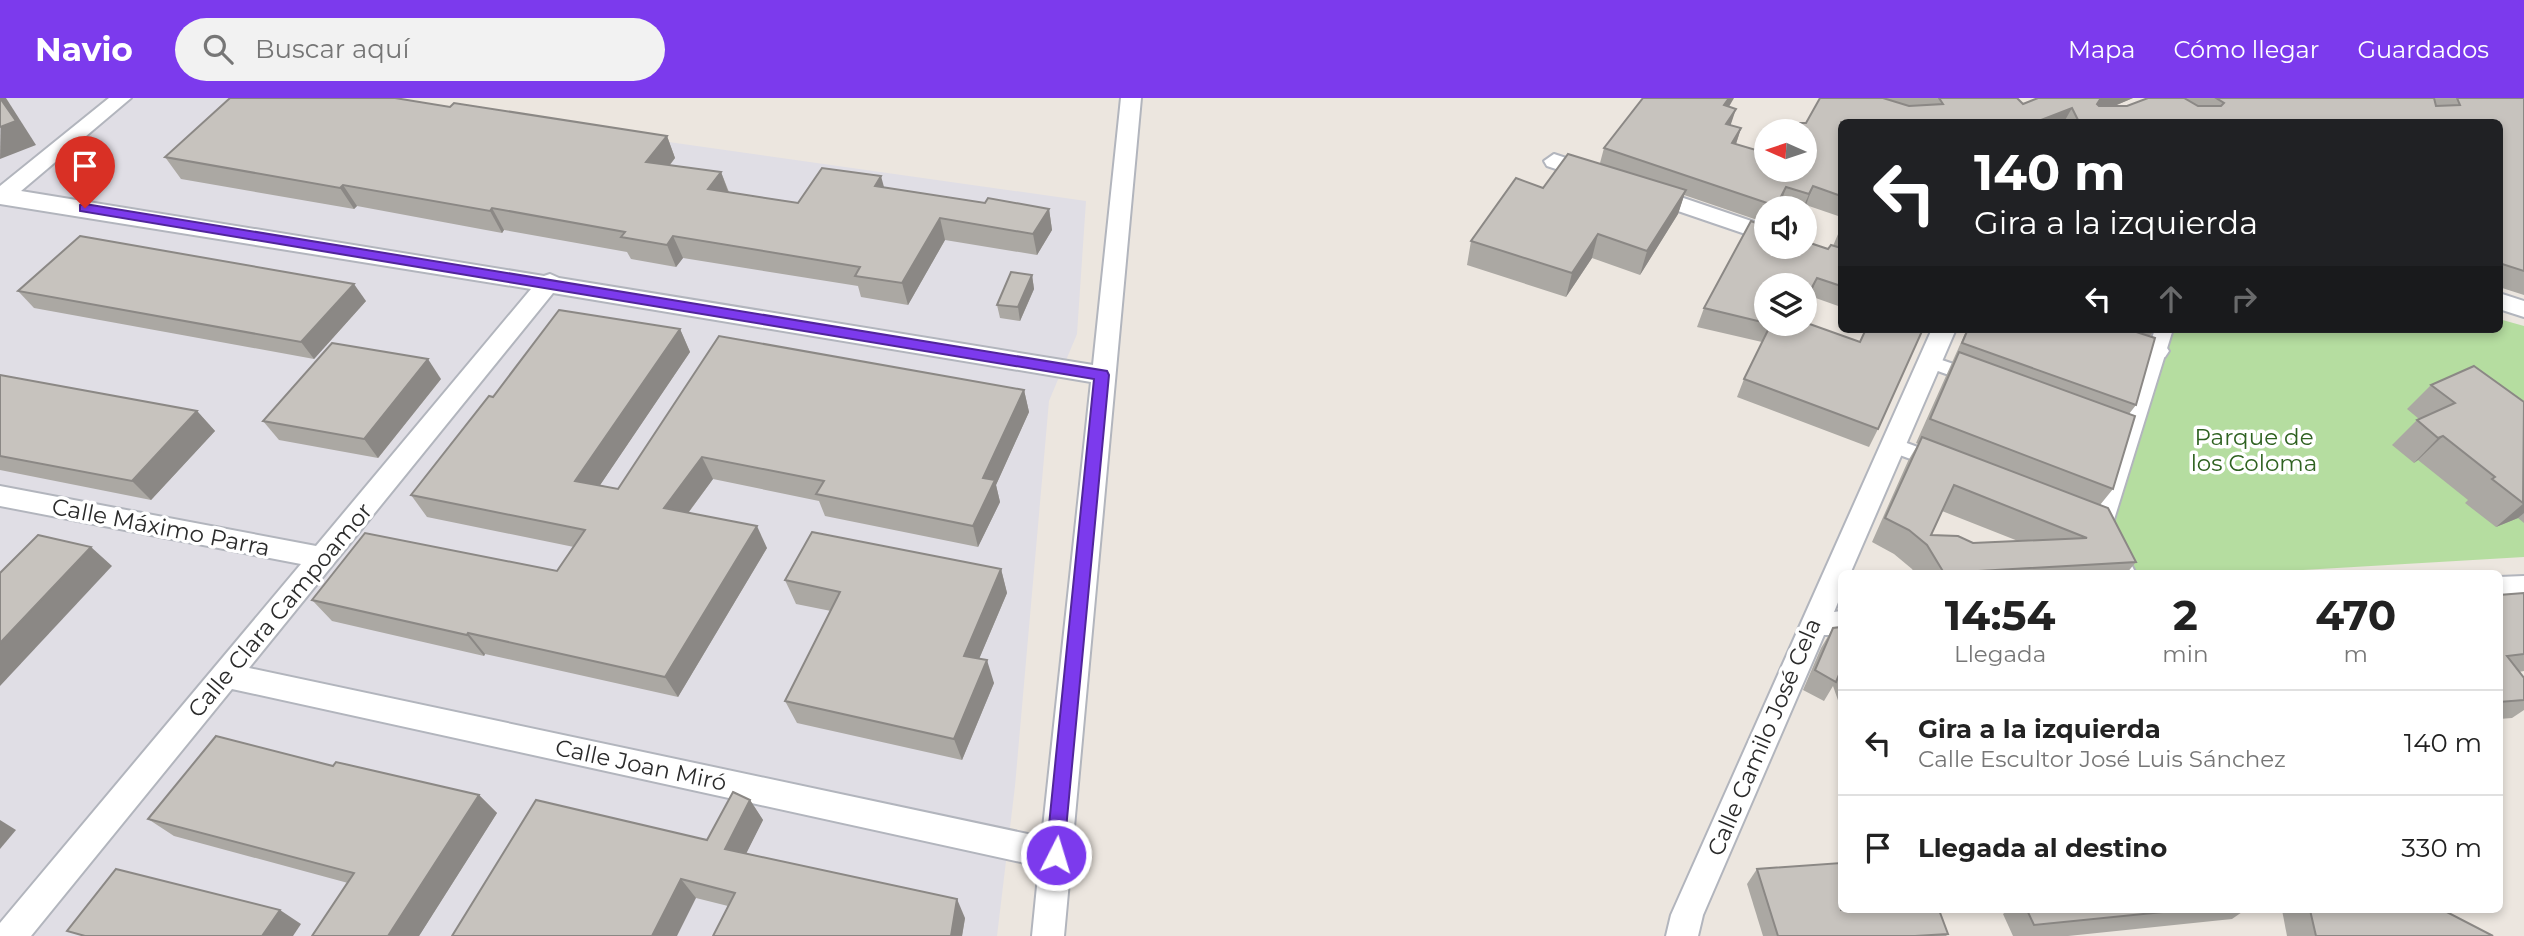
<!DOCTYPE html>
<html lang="es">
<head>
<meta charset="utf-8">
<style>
	:root { --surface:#fff; --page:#f2f2f2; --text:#222; --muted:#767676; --line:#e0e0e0; --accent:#7c3aed }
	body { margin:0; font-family:Montserrat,sans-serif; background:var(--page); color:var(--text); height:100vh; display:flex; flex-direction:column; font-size:26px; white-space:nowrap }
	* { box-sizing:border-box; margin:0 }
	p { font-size:23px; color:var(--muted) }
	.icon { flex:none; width:38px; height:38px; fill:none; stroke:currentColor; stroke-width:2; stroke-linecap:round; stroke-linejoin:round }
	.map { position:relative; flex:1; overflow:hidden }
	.side { position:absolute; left:1838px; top:472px; width:665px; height:343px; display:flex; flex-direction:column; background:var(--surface); border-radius:10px; box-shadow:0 4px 10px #0003 }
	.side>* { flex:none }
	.hud { position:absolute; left:1838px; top:21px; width:665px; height:214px; border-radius:10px; box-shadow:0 4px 10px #0003; background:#202124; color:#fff; overflow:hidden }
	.needle { width:46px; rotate:273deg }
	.controls { position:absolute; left:1754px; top:21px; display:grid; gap:14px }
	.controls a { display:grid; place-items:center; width:63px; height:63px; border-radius:50%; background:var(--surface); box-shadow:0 4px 10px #0003; font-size:35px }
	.pin { position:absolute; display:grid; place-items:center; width:60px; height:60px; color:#fff; margin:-72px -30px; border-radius:50% 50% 50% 0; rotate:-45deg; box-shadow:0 0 7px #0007 }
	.pin .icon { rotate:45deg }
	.me { position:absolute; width:77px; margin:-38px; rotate:5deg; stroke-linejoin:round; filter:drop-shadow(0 0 5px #0008) }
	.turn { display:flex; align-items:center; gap:24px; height:147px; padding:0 21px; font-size:32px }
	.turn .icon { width:91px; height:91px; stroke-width:2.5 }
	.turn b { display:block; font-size:49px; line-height:60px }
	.lanes { display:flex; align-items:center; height:66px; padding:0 21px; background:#0003; justify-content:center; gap:35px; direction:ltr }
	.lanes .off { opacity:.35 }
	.eta { display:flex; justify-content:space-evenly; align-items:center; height:119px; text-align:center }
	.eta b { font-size:42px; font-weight:700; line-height:49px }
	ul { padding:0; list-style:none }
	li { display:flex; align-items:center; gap:21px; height:105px; padding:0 21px; border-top:2px solid var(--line) }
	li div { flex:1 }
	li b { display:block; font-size:26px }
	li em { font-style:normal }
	header { display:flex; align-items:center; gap:42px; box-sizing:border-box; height:98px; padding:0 35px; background:var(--accent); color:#fff }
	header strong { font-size:33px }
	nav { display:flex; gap:38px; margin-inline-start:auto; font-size:24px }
	.search { width:490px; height:63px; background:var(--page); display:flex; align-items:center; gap:18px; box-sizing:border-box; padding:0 24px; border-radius:38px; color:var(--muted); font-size:26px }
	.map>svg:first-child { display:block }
	.industrial { fill:#e0dee5 }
	.green { fill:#b5dda0 }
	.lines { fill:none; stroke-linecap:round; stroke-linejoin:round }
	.pedestrian-casing { stroke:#b2b5bd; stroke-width:4 }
	.minor-casing { stroke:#b2b5bd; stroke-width:4 }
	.pedestrian { fill:#fff; fill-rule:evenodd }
	.minor { fill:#fff; fill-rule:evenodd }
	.wall { fill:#aba8a3; fill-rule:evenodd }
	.shaded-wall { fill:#8b8885 }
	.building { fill:#c7c3be; stroke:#8b8885; stroke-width:2; fill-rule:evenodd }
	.route { fill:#7c3aed; stroke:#51269a; stroke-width:2 }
	.labels { text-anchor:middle; stroke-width:7; stroke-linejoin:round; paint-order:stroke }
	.park-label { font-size:23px; fill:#2f6221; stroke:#fff }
	.street-label { font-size:23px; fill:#2b2b2b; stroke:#fff }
</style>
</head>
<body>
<header>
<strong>Navio</strong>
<div class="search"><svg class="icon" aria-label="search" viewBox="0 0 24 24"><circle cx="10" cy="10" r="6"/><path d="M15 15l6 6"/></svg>Buscar aquí</div>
<nav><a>Mapa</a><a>Cómo llegar</a><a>Guardados</a></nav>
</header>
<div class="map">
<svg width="2524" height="838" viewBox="0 0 2524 838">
	<rect width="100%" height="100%" fill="#ece6df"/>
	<!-- industrial -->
	<path class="industrial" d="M0 0H358L1086 103 1077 236 1049 303 1015 688 997 838H0Z"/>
	<!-- green -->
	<path class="green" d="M2499 221 2524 228V459L2236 476H2126L2102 428 2163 231H2499Z"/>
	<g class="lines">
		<defs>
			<g id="pedestrian">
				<path d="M2155 231H2173L2112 428 2136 476H2116L2092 428Z"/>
				<path d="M1930 258 1980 275 1983 280 1974 286 1924 268 1921 264Z"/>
				<path d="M1893 340 1945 359 1947 364 1938 371 1886 352 1884 347 1886 342Z"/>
			</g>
			<g id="minor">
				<path d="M109 0H131L21 93 544 178 550 176 559 180 1093 267 1121 0H1141L1064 838H1032L1039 768 232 591 31 838H0V825L301 466 0 408V388L316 448 531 191 0 106V88ZM553 195 1091 284 1042 739 249 570Z"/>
				<path d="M1554 56 1602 72 1606 77 1595 84 1547 68 1544 63Z"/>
				<path d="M1648 88 1766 128V143L1640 100 1637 95 1640 90Z"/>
				<path d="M2499 195 2524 203V219L2499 211Z"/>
				<path d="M1932 231H1956L1850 476H1841V497L1834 514 1841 513V537H1824L1703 817 1698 838H1666L1671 817Z"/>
				<path d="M2082 231H2119L2165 247 2169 253 2165 259 2157 261 2086 237Z"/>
				<path d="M2524 478V500L2499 501V479Z"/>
			</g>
		</defs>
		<!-- pedestrian casing -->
		<use href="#pedestrian" class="pedestrian-casing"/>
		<!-- minor casing -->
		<use href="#minor" class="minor-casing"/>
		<!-- pedestrian -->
		<use href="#pedestrian" class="pedestrian"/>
		<!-- minor -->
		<use href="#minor" class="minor"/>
	</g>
	<!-- wall -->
	<g class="wall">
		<path d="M1820 0H2017L2023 6 2038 0H2133L2114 8H2127L2148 0H2524V197L2499 189V24H1841V119L1806 107 1804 110H1787L1780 108 1778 110H1766V125L1684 97 1678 116 1640 177 1592 160 1566 199 1467 167 1471 143 1543 90 1600 65 1604 50 1729 9 1731 27 1741 30 1736 46 1804 72V33H1797L1800 25H1806Z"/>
		<path d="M450 9 667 38 675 60 670 67 721 74 729 94 798 105 884 90 985 105 1049 111 1052 132 1037 157 945 142 908 207 861 199 858 188 683 160 676 169 631 161 627 154 504 132 502 135 357 108 354 111 181 81 165 59Z"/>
		<path d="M1841 129V209L1810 198 1804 208V187L1766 226H1804L1878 331 1869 349 1737 299 1744 281 1762 244 1697 229 1704 210 1828 151 1833 148Z"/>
		<path d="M1032 177 1034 191 1020 223 1000 220 997 207Z"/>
		<path d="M18 193 366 203 314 261 34 210Z"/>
		<path d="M680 231 690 254 600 387 618 391 719 238 1024 292 1029 314 996 387 1000 404 978 449 825 418 819 403 713 381 689 414 767 450 678 599 485 556 484 558 332 523 312 502 557 473 574 449 427 419 411 397 493 299Z"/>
		<path d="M1967 231H2127L2136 307 2129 316 2113 391 2100 407 2136 464 2126 476H1915L1912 471 1894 456 1872 444 1908 363 1918 346 1916 345ZM1942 413 2018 443 1973 445 1931 437Z"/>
		<path d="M2127 231H2155L2150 238Z"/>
		<path d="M0 277 197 313 215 333 151 402 0 372Z"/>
		<path d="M441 281 378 360 279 342 263 323Z"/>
		<path d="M2431 287 2524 304V425L2518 420 2496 429 2465 405 2468 402 2418 362 2414 365 2392 347 2417 322 2419 321 2407 311Z"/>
		<path d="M1001 471 1007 495 979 561 994 585 962 662 797 625 785 603 831 513 796 506 785 482Z"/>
		<path d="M2524 495V573L2519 574 2524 580V612L2512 620 2499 621V497Z"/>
		<path d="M1841 529V611L1833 588 1824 603 1803 592 1821 550 1833 530Z"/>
		<path d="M479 697 497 715 419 838H312L348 785 174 738 148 721Z"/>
		<path d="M750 702 763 722 746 755 965 820 962 838H713L728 808 696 800 452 838 707 742Z"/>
		<path d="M1757 771 1948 836 1946 838H1763L1747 786Z"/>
		<path d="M2008 812H2245L2232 821 2068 838H2013L2003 816Z"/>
		<path d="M2282 812H2443L2493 838H2287Z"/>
	</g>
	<!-- shaded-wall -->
	<g class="shaded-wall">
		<path d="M1 0H6L36 47 0 61Z"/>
		<path d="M1729 0H1734L1719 26 1724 7Z"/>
		<path d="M2101 0H2133L2091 18 2086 24Z"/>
		<path d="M2072 10 2064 24H2036Z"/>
		<path d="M1736 11 1730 29 1726 26Z"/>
		<path d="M1741 30 1735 49 1732 45Z"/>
		<path d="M667 38 675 60 655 85 646 64Z"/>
		<path d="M721 74 729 96 708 91Z"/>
		<path d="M881 78 887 100 875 88Z"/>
		<path d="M343 87 357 108 354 111 340 90Z"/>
		<path d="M1813 88 1806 107 1803 110 1809 96Z"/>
		<path d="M1786 89 1780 108 1778 110H1775Z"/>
		<path d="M1686 92 1678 116 1640 177 1647 153Z"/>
		<path d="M492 110 504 132 502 135 490 113Z"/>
		<path d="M1049 111 1052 132 1037 157 1033 136Z"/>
		<path d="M940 120 945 142 908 207 902 185Z"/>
		<path d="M1598 136 1592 160 1566 199 1572 175Z"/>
		<path d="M673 138 683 160 676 169 667 147Z"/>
		<path d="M1032 177 1034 191 1020 223 1018 209Z"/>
		<path d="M1817 180 1810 198 1804 208V204Z"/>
		<path d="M354 186 366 203 314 261 301 244Z"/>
		<path d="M680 231 690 254 588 405 575 383Z"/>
		<path d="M428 261 441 281 378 360 364 341Z"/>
		<path d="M1024 292 1029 314 996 387 1000 404 978 449 973 428 983 380Z"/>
		<path d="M197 313 215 333 151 402 132 383Z"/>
		<path d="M2443 338 2418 362 2414 365 2438 340Z"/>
		<path d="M702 359 713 381 676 431 664 410Z"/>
		<path d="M2524 405V415L2518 420 2496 429Z"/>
		<path d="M757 428 767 450 678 599 665 579Z"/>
		<path d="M91 449 112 468 0 588V545Z"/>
		<path d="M1001 471 1007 495 971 580 964 558Z"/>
		<path d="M468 535 485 556 484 558 467 537Z"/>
		<path d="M987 562 994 585 962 662 954 641Z"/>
		<path d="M479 697 497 715 419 838H388Z"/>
		<path d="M750 702 763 722 739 770 725 751Z"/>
		<path d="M0 722 16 732 0 751Z"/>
		<path d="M681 781 696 800 677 838H652Z"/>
		<path d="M957 801 965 820 962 838H951Z"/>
		<path d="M280 812 301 826 293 838H262Z"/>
	</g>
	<!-- building -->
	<g class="building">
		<path d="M0 0 16 23 0 29Z"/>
		<path d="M230 0H395L450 9 454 5 667 38 646 64 721 74 708 91 798 105 822 70 881 78 875 88 985 105 988 100 1049 111 1033 136 940 120 902 185 855 178 860 169 673 138 667 147 621 139 625 134 492 110 490 113 343 87 340 90 165 59Z"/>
		<path d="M1643 0H1729L1724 7 1736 11 1726 26 1741 30 1732 45 1766 55V72H1804V33H1800V25H1806L1820 0H1883L1909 8 1943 6 1939 0H2017L2023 6 2038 0H2101L2097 6 2099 8H2127L2148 0H2184L2198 8H2221L2224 5 2216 0H2434L2436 8 2460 7 2457 0H2524V173L2499 165V24H2079L2072 10 2036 24H1841V98L1813 88 1809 96 1786 89 1776 108 1604 50Z"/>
		<path d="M1568 56 1686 92 1647 153 1598 136 1572 175 1471 143 1516 80 1543 90Z"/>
		<path d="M1751 123 1766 129V149H1804V143L1828 151 1831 147 1841 150V188L1817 180 1804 204V187H1766V225L1704 210Z"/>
		<path d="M80 138 354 186 301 244 18 193Z"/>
		<path d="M1011 174 1032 177 1018 209 997 207Z"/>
		<path d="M559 212 680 231 575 383 618 391 719 238 1024 292 983 380 995 382 973 428 816 396 824 383 702 359 664 410 757 428 665 579 468 535 467 537 312 502 365 435 557 473 585 432 411 397 489 298 493 299Z"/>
		<path d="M1804 224 1860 244 1866 231H1923L1878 331 1744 281 1771 226H1768H1804Z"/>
		<path d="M1968 231H2127L2155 240 2136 307 1962 245Z"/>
		<path d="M332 245 428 261 364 341 263 323Z"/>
		<path d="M1959 254 2135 318 2113 391 1930 321Z"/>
		<path d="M2474 268 2524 304 2523 405 2492 381 2495 379 2443 338 2438 340 2417 322 2455 305 2431 287Z"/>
		<path d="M0 277 197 313 132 383 0 358Z"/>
		<path d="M1922 339 2108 410 2136 464 1944 475 1927 447 1909 432 1885 420ZM1954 387 2087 440 1973 445 1958 438 1931 437Z"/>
		<path d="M812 434 1001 471 964 558 987 562 954 641 785 603 840 494 785 482Z"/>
		<path d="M38 437 91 449 0 545V475Z"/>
		<path d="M2524 495V556L2507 558 2524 580V602L2499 604V497Z"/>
		<path d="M1841 529V572L1836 584 1815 572 1833 530Z"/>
		<path d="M216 638 333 668 336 664 479 697 388 838H312L354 775 148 721Z"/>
		<path d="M733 694 750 702 725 751 957 801 951 838H713L735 795 681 781 652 838H452L536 702 707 742Z"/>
		<path d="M1841 765V812H1939L1948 836 1915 838H1778L1757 771Z"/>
		<path d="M116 771 280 812 262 838H85L67 833Z"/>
		<path d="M2027 812H2183L2034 827Z"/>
		<path d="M2310 812H2443L2493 838H2316Z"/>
	</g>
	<!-- route -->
	<path class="route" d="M85 106 1107 273 1109 277 1063 763 1056 766 1049 763 1046 757 1094 281 80 113V107Z"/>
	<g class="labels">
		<!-- park labels -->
		<g class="park-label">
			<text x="2254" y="347">Parque de<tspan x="2254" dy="26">los Coloma</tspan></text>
		</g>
		<!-- street labels -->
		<g class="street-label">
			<text transform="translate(161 429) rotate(11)" y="8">Calle Máximo Parra</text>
			<text transform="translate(280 512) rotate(-50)" y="8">Calle Clara Campoamor</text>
			<text transform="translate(1764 639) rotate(-67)" y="8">Calle Camilo José Cela</text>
			<text transform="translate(641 667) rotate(12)" y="8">Calle Joan Miró</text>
		</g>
	</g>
</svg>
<div class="controls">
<a><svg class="needle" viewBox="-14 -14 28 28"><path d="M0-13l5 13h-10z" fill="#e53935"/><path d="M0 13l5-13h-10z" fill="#767676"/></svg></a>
<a><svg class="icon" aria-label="sound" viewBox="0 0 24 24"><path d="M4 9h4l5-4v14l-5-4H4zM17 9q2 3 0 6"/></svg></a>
<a><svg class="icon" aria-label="layers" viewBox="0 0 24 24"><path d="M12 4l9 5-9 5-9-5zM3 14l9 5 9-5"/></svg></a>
</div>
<div class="pin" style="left:85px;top:110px;background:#d93025"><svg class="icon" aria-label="arrive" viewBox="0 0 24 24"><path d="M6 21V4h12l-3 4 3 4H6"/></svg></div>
<svg class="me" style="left:1056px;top:757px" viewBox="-20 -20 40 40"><circle r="17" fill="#7c3aed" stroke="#fff" stroke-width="3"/><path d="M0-11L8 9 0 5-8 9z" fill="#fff"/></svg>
<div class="hud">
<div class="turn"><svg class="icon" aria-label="left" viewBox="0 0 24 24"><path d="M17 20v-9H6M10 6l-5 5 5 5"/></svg><div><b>140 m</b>Gira a la izquierda</div></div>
<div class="lanes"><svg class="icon" aria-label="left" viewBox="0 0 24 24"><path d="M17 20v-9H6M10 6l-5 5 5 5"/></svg><svg class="icon off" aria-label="ahead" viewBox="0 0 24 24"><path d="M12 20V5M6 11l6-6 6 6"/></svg><svg class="icon off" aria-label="right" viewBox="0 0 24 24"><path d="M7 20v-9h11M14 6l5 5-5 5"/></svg></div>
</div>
<section class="side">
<div class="eta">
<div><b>14:54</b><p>Llegada</p></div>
<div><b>2</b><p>min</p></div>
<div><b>470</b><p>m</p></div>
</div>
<ul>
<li><svg class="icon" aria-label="left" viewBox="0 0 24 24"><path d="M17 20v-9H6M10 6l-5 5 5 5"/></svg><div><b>Gira a la izquierda</b><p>Calle Escultor José Luis Sánchez</p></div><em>140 m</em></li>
<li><svg class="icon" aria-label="arrive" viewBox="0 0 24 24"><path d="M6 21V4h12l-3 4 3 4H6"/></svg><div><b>Llegada al destino</b></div><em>330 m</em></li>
</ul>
</section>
</div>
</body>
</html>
